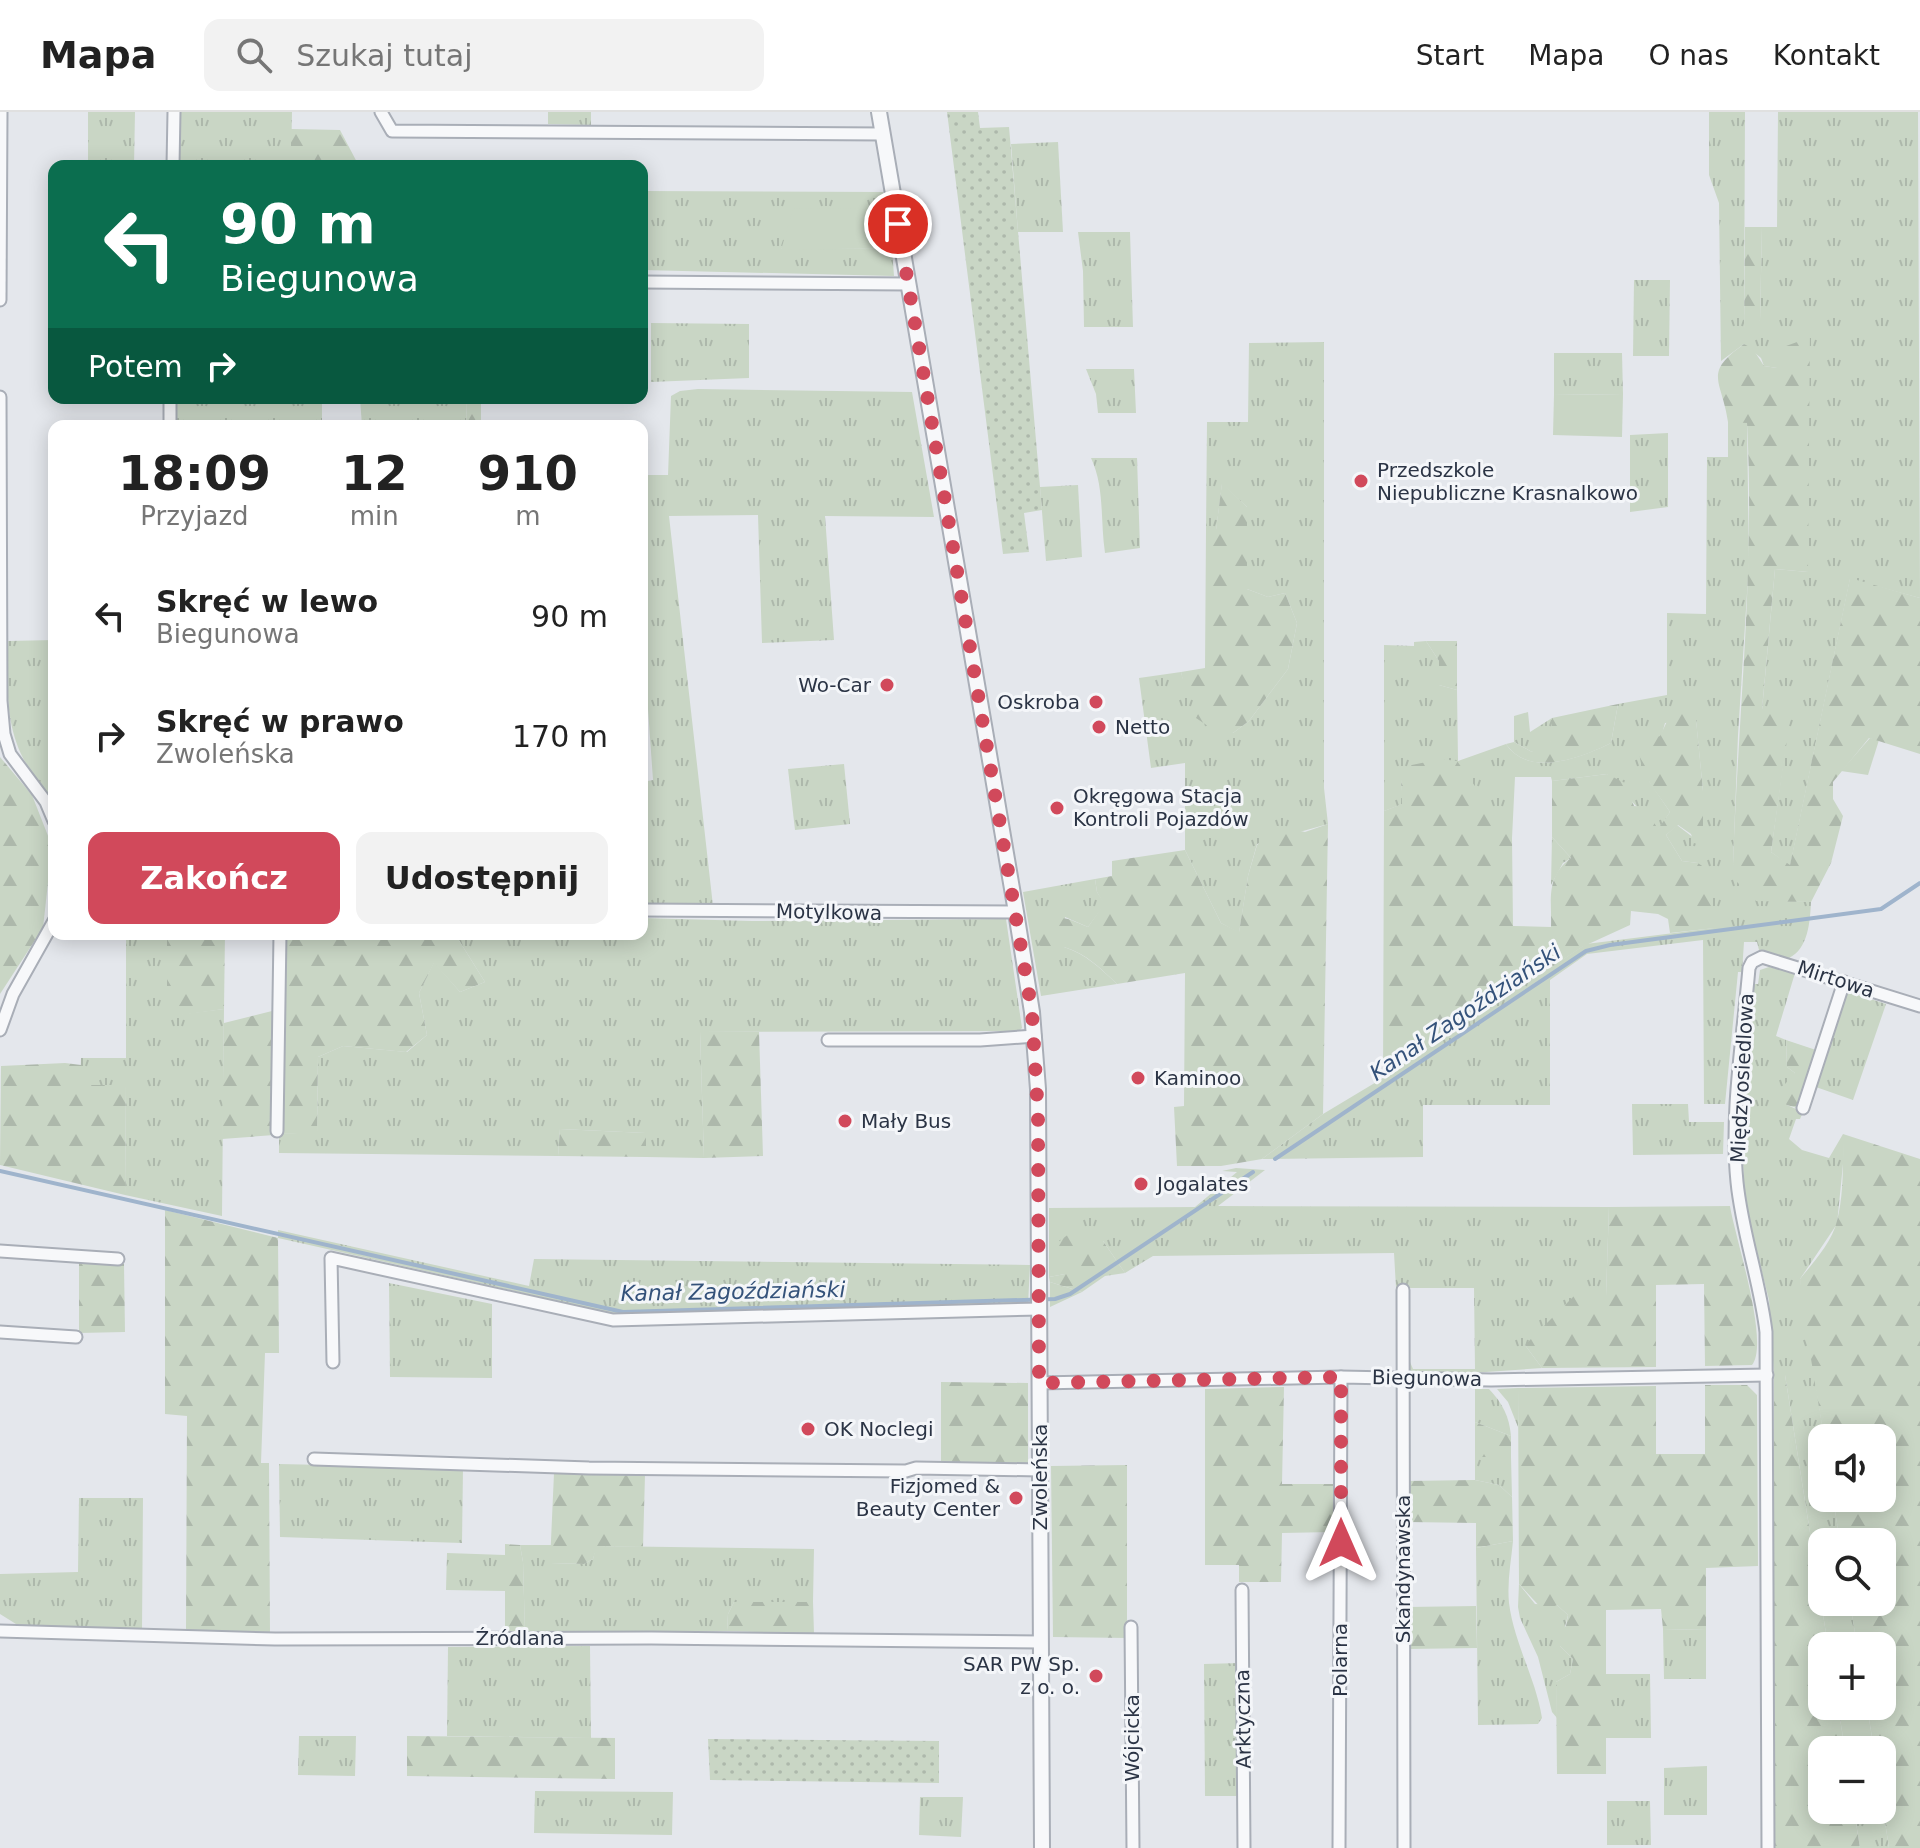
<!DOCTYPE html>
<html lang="pl">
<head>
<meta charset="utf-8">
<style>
	:root { --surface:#fff; --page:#f2f2f2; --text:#222; --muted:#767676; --line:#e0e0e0; --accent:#d1495b }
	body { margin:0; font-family:"DejaVu Sans",sans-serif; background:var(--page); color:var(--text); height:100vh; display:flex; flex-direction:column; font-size:30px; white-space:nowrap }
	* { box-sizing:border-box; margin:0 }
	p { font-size:26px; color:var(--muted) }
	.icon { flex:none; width:44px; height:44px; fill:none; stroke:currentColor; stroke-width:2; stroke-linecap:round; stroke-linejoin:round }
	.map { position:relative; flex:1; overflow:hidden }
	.side { position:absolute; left:48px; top:308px; width:600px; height:520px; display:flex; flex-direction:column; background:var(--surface); border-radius:16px; box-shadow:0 4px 20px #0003 }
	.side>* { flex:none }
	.banner { position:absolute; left:48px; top:48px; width:600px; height:244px; border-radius:16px; box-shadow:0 4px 20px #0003; background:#0b6e4f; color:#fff; overflow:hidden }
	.tools { position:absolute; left:1808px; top:1312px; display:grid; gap:16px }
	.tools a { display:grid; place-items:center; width:88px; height:88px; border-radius:16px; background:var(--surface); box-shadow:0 4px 20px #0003; font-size:40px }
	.pin { position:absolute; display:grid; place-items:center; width:68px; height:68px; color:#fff; margin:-34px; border:4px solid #fff; border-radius:50%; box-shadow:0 2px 8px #0007 }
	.me { position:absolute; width:88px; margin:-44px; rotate:0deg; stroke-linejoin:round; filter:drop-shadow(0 0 6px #0008) }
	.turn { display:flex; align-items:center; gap:28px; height:168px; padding:0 40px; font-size:36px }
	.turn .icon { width:104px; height:104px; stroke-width:2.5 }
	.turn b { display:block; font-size:56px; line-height:68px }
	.then { display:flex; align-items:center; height:76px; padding:0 40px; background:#0003; gap:16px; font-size:30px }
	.eta { display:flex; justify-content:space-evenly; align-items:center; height:136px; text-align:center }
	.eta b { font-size:48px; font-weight:600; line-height:56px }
	.action { display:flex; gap:16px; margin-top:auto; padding:16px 40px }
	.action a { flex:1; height:92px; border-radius:16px; background:var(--accent); color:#fff; font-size:32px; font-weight:600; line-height:92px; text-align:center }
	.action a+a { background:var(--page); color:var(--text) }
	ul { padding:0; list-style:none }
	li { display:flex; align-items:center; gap:24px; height:120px; padding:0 40px }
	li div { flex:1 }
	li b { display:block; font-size:30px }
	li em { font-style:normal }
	header { display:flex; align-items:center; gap:48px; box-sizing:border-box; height:112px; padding:0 40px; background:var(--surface); border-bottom:2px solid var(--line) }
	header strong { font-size:38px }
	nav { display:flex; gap:44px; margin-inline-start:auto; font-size:28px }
	.search { width:560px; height:72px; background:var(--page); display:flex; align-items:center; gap:20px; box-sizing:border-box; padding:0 28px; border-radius:16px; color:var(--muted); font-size:30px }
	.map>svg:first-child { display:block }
	.grass { fill:url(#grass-tufts) }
	.forest { fill:url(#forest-firs) }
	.park { fill:#c9d6c5 }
	.garden { fill:url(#garden-dots) }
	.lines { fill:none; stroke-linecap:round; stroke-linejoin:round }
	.stream { stroke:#9fb4cc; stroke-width:4 }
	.minor-casing { stroke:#a9aeb7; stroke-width:15 }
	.tertiary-casing { stroke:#a9aeb7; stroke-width:18 }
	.minor { stroke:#f7f8fa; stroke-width:11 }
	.tertiary { stroke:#f7f8fa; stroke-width:14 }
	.route { stroke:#d1495b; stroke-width:14; stroke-dasharray:0 25.2 }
	.poi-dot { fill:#d1495b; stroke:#f4f6f9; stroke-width:3 }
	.labels { text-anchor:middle; stroke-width:6; stroke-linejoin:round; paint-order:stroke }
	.poi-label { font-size:20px; fill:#2b3445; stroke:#f4f6f9; text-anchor:start }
	.street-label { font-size:20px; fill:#2b3445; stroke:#f4f6f9 }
	.water-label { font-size:22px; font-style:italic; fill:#34527a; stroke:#f4f6f9 }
</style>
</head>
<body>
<header>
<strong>Mapa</strong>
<div class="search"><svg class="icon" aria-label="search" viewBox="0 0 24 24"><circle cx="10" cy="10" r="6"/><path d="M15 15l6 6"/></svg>Szukaj tutaj</div>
<nav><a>Start</a><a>Mapa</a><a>O nas</a><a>Kontakt</a></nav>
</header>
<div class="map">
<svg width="1920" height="1736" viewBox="0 0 1920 1736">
	<defs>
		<pattern id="grass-tufts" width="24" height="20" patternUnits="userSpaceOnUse" patternTransform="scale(2)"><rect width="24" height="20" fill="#c9d6c5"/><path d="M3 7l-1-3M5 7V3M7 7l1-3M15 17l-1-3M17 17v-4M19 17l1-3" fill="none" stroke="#adb8ab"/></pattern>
		<pattern id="forest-firs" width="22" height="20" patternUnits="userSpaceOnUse" patternTransform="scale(2)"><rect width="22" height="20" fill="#c9d6c5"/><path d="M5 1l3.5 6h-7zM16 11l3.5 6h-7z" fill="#adb8ab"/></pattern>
		<pattern id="garden-dots" width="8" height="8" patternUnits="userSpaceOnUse" patternTransform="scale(2)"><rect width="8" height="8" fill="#c9d6c5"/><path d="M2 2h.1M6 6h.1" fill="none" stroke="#adb8ab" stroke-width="1.8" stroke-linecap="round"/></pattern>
	</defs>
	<rect width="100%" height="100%" fill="#e4e7ec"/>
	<!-- grass -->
	<g class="grass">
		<path d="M88 0H135L134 54H88Z"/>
		<path d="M176 0H292L291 54H176Z"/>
		<path d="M548 0H591V13L548 12Z"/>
		<path d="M1709 0H1745L1744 219 1760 208 1762 115H1777L1778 0H1918L1920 486 1850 467 1790 754 1771 740 1789 608 1762 598 1775 457 1808 460 1797 230 1777 256 1764 254 1761 246 1744 232 1721 249 1719 91 1709 63Z"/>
		<path d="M1058 30 1063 120H1018L1011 32Z"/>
		<path d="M642 79 883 80 886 96 854 98 781 137 892 136 894 164 642 158Z"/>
		<path d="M1078 120H1130L1133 215H1084L1083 159Z"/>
		<path d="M1634 168H1670L1669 244H1633Z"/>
		<path d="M651 211 749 212V266L651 270Z"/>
		<path d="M1324 230V676L1328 712 1257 732 1248 764 1239 821 1221 811 1185 738V651L1151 656 1139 566 1181 560C1188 590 1209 603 1233 621L1249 609 1288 557 1297 511 1285 481 1268 485 1247 477V395L1222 372 1216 419H1206L1207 310H1248L1249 231Z"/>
		<path d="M1554 241H1622L1623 282 1554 283Z"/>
		<path d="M1086 257H1134L1136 301H1098L1096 282Z"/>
		<path d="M698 277 912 280 934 405 825 404 834 528 762 531 758 403 669 404 713 794 642 793V670L653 668 648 597 642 598V363H668L671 284 680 279Z"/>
		<rect x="173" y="286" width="149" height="28"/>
		<path d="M360 286H467L466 314H362Z"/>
		<path d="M1728 310H1747L1749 450 1738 623 1733 752 1756 788 1811 790C1810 810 1808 837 1789 846L1759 838 1757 830H1744L1742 860H1738L1725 992H1704L1703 828 1587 842 1550 868V993H1423V1045L1262 1047 1323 1002 1383 966 1586 832 1714 816 1698 751 1682 749 1666 723 1677 713 1703 733V679L1696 608 1665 611 1649 669 1670 700 1658 718 1607 662 1552 669 1551 665H1515L1512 726 1489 724 1401 667 1403 692 1384 699V533L1414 534V530L1426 529 1439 549V573L1457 578 1458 649 1506 632C1529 666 1580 646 1611 631L1618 592 1667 583V501L1706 502 1707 345H1728Z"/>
		<path d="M1668 321V395L1630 400V323Z"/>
		<path d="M1091 346H1137L1140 436 1105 441C1100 408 1105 376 1091 346Z"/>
		<path d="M1078 373 1082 445 1046 449 1040 375Z"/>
		<path d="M54 528V686C42 680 37 669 30 658 4 618 7 575 8 529Z"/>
		<path d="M1528 600 1530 620 1552 606V629L1532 640 1514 630V604Z"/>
		<path d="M1870 626 1879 628 1868 663 1841 659Z"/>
		<path d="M844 652 850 712 795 718 788 657Z"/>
		<path d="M1552 725 1571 746 1563 751 1551 773Z"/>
		<path d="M1095 767 1097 780 1105 792 1088 815 1065 805 1064 835C1086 842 1100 856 1117 872L1041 884 1023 780Z"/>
		<path d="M642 806 752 809 1006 807 1022 916 1019 919 700 920 704 1046 646 1045 645 1021 560 1017 558 1044 279 1041V1022L317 1020 318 945 343 934 407 940 427 923 419 881 434 850 460 880 485 870 455 822H642Z"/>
		<path d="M126 822H167V904L224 897 222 1104 125 1083 126 973H80L81 946H126Z"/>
		<path d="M1769 855 1795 861 1776 924 1786 928 1787 955 1795 961 1787 993 1803 1000 1800 1007H1796L1789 1027 1802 1038 1829 1046 1843 1022V1052L1837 1112 1800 1167 1824 1326 1822 1386H1833L1840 1430H1822V1490H1850L1857 1534H1828L1785 1263H1774L1769 1188 1749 1108 1744 1071 1742 1029 1754 872H1758L1760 858Z"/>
		<path d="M1846 879 1886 892 1853 988 1813 974Z"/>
		<path d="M1632 992H1688L1689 1010H1724L1723 1042 1633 1043Z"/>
		<path d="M1236 1056 1265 1058 1218 1094 1609 1095 1606 1184 1525 1233 1542 1256 1443 1263 1408 1261 1407 1250H1410L1413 1257H1475L1474 1176H1396L1394 1141 1153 1144 1125 1161 1103 1129 1065 1162 1049 1165V1096L1195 1095 1237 1060 1222 1059Z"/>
		<path d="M278 1118 529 1174 534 1147 1030 1153 1028 1193 617 1202 278 1126Z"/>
		<path d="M1050 1170 1082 1180 1050 1195Z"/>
		<path d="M389 1171 492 1192V1266L390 1265Z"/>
		<path d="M1518 1276V1315L1508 1290 1497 1277Z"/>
		<path d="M1475 1277H1489C1503 1292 1509 1304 1511 1324L1475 1310Z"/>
		<path d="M1475 1345H1511L1512 1385 1499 1373 1475 1368Z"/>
		<path d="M279 1352 463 1356 462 1431 280 1425Z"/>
		<path d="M79 1386H143L142 1520 24 1517 0 1502V1462L78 1460Z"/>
		<path d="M1513 1429C1511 1450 1507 1470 1509 1491 1514 1531 1536 1567 1542 1606L1538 1612 1478 1613 1476 1436Z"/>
		<path d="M520 1433H552L551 1451 584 1452 593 1447 596 1434 814 1437 813 1490H734L728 1502 727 1519 525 1522 523 1450Z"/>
		<path d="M447 1441 505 1443V1479L446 1478Z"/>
		<path d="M1519 1472 1535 1492 1557 1493 1568 1503 1560 1534 1573 1547 1570 1562 1556 1570 1557 1606 1552 1600 1538 1545 1520 1506 1518 1495Z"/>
		<path d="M1663 1517 1706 1518V1567H1664Z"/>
		<path d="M590 1534 591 1626 447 1624 448 1535Z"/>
		<path d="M1240 1551 1241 1684H1205L1204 1552Z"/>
		<path d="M1606 1562H1650L1651 1626H1606Z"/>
		<path d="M1838 1594H1867L1874 1638H1845Z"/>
		<path d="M299 1624H356L355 1664 298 1663Z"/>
		<path d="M1707 1654V1703H1664V1656Z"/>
		<path d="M535 1679 673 1680 672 1723 534 1721Z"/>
		<path d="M920 1685H963L961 1725 919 1723Z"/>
		<path d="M1607 1689H1650L1651 1733H1607Z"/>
		<path d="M1882 1690 1889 1736H1860L1854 1698H1882Z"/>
	</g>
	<!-- forest -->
	<g class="forest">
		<path d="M291 17 340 18 359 54H291Z"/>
		<path d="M1745 115H1762L1760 208 1757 223 1744 220Z"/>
		<path d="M1810 215 1808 460 1775 457 1762 597 1790 607 1771 740 1790 753 1850 466 1920 486V642L1869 626 1833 670V687L1843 704 1831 751 1811 790 1756 789 1735 768 1733 752C1738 605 1755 458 1747 311L1728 310C1722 267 1702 262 1744 232L1753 237 1764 254 1777 256 1778 237 1797 230 1801 221Z"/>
		<path d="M467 286H481V313L466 314Z"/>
		<path d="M1222 371 1247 395V477L1268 485 1285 481 1297 511 1288 557 1249 609 1233 621 1214 618 1196 606 1200 597 1185 578 1181 560 1205 556 1206 419 1216 418Z"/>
		<path d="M1426 529H1457V578L1439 573V549Z"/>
		<path d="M1618 592 1611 631C1581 646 1529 666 1506 632L1514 630 1532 640 1538 633 1551 629 1552 606Z"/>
		<path d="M1672 599 1688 600 1696 607 1703 679V734L1694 731 1691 722 1678 713 1666 723 1682 749 1698 751 1705 756 1715 816 1670 821 1668 807 1658 802 1631 799 1630 813 1582 835 1383 966 1384 699 1402 692 1401 667 1407 654 1441 647 1457 649 1512 726 1513 814 1551 815C1552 788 1545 765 1571 746L1552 725V669L1607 662 1625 671 1634 694 1644 695 1658 717 1670 700C1655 677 1634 657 1641 629L1660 624Z"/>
		<path d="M0 645 32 683 52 734 43 816 0 882Z"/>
		<path d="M1328 712 1323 1002 1262 1047 1221 1054H1177L1174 995 1184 994 1185 861 1117 872C1100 856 1087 842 1064 835L1055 840 1038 833 1036 817C1056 799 1066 806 1088 815L1104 792 1097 780 1095 767 1112 764V749L1185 738 1221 811 1239 820 1248 764 1257 733 1277 714 1305 720Z"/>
		<path d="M167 822H225L224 897 167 905Z"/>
		<path d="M283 822H455L485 870 460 880 434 851 419 881 427 923 406 940 343 934 318 945 317 1021 279 1022Z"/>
		<path d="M276 898 274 1023 222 1027 224 911Z"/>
		<path d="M700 920H759L763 1044 704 1046Z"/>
		<path d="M1786 928 1816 938 1797 996 1787 993 1775 983 1795 961 1787 955Z"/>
		<path d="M65 951 81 953V973H126L125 1083 0 1053 1 954Z"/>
		<path d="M560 1017 646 1021V1045L558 1044Z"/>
		<path d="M1843 1022 1920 1047V1736H1889L1882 1690V1638H1874L1867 1594H1882V1534H1857L1850 1490H1882V1430H1840L1833 1386H1882V1326H1824L1801 1186 1800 1167C1813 1151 1832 1130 1837 1109 1844 1082 1843 1050 1843 1022Z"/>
		<path d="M1730 1094C1735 1125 1770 1231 1752 1253L1705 1254 1704 1172 1656 1173V1255L1542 1256 1525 1233 1582 1176 1606 1184 1609 1095Z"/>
		<path d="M165 1098 278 1126 279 1241H265L261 1351H269L270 1521 186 1518 187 1304 165 1302Z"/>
		<path d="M1074 1118 1103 1129 1125 1161 1105 1164 1082 1180 1050 1170 1049 1165 1065 1162 1057 1131Z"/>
		<path d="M79 1149 124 1152 125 1220 79 1221Z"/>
		<path d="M1774 1263H1785L1828 1534H1822V1594H1838L1845 1638H1822V1698H1854L1860 1736H1774Z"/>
		<path d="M941 1270 1028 1271V1352H941Z"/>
		<path d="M1705 1273H1747L1757 1283 1758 1454 1706 1456V1518L1663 1517 1661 1497 1606 1498V1662H1557L1556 1570 1570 1562 1573 1547 1560 1534 1556 1522 1566 1514 1568 1503 1557 1493 1544 1499 1519 1472 1518 1276 1656 1274V1342H1705Z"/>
		<path d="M1284 1275 1282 1372H1333V1420L1282 1421 1281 1470H1239V1453H1205V1277Z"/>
		<path d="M1475 1310 1511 1324V1345H1475Z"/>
		<path d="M1127 1353V1526L1053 1525 1051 1354Z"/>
		<path d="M554 1361 645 1363 643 1435 597 1434 593 1447 584 1452 550 1451Z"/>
		<path d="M1475 1368 1499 1373 1512 1385 1513 1429 1476 1436V1411L1408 1410 1407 1369Z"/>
		<path d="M505 1432 520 1433 523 1450 525 1522 505 1523Z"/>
		<path d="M734 1490H813L814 1522 727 1519 728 1502Z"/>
		<path d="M1476 1494 1477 1536 1408 1537V1495Z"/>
		<path d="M407 1624 615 1626V1667L407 1664Z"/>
	</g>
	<!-- park -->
	<g class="park">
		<path d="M886 96 892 136 781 138 793 97Z"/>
		<path d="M1623 282 1622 325 1553 323 1554 283Z"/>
	</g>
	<!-- garden -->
	<g class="garden">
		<path d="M947 0H978L980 16 1009 15 1042 398 1024 401 1029 440 1003 442Z"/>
		<path d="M708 1627 939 1629V1671L710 1668Z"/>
	</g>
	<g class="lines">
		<!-- stream -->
		<g class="stream">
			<path d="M1275 1047 1586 839 1610 833 1881 797 1920 771"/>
			<path d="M0 1059 623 1200 1055 1187 1070 1182 1253 1060"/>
		</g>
		<defs>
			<g id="minor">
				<path d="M381 0 392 19 883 22"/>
				<path d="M173 54 174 0"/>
				<path d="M642 170 908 172"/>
				<path d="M0 188 1 0"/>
				<path d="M0 285 1 589 4 622 10 642 46 690 54 709"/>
				<path d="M170 314V286"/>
				<path d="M642 798 1016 800"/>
				<path d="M0 918 13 882 54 809"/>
				<path d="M828 928H980L1035 924"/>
				<path d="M1803 996 1844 870"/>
				<path d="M277 1019 280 822"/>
				<path d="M0 1139 118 1147"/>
				<path d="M1403 1178 1404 1736"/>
				<path d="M0 1220 76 1225"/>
				<path d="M333 1250 331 1146 613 1208 1040 1197"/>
				<path d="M1039 1271 1341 1265 1491 1268 1767 1263"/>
				<path d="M314 1347 589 1356 906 1359 916 1356 1040 1358"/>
				<path d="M1242 1478 1244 1736"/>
				<path d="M1131 1515 1133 1736"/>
				<path d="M0 1519 275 1527 651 1526 1041 1530"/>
				<path d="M1339 1736 1341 1265"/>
				<path d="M1768 1736 1766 1220C1760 1169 1742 1121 1737 1070 1730 1000 1743 927 1749 856L1752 850 1762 845 1920 894"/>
			</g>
			<path id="tertiary" d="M879 0 1016 800 1032 900 1038 977 1042 1736"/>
		</defs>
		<!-- minor casing -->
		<use href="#minor" class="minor-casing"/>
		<!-- tertiary casing -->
		<use href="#tertiary" class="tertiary-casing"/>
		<!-- minor -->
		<use href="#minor" class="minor"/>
		<!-- tertiary -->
		<use href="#tertiary" class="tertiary"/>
	</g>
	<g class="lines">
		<!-- route -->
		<path class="route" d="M898 112 1032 900 1038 1003 1039 1271 1341 1265V1431"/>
	</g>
	<!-- markers -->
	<g class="poi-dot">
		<circle cx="1361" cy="369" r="8"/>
		<circle cx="887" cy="573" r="8"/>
		<circle cx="1096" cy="590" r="8"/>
		<circle cx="1099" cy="615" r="8"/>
		<circle cx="1057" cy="696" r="8"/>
		<circle cx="1138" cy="966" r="8"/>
		<circle cx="845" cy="1009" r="8"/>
		<circle cx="1141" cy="1072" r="8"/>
		<circle cx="808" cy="1317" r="8"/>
		<circle cx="1016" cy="1386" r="8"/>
		<circle cx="1096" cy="1564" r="8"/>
	</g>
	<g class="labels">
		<!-- poi labels -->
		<g class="poi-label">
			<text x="1377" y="365">Przedszkole<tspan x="1377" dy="23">Niepubliczne Krasnalkowo</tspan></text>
			<text x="871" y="580" text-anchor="end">Wo-Car</text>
			<text x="1080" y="597" text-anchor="end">Oskroba</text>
			<text x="1115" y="622">Netto</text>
			<text x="1073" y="691">Okręgowa Stacja<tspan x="1073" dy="23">Kontroli Pojazdów</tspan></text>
			<text x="1154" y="973">Kaminoo</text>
			<text x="861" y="1016">Mały Bus</text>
			<text x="1157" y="1079">Jogalates</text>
			<text x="824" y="1324">OK Noclegi</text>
			<text x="1000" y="1381" text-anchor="end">Fizjomed &amp;<tspan x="1000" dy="23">Beauty Center</tspan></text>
			<text x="1080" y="1559" text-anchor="end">SAR PW Sp.<tspan x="1080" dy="23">z o. o.</tspan></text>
		</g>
		<!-- street labels -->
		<g class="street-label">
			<text transform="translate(829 800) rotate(1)" y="7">Motylkowa</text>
			<text transform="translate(1836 867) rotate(18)" y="7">Mirtowa</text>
			<text transform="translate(1742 966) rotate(-87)" y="7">Międzyosiedlowa</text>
			<text transform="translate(1427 1266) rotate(1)" y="7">Biegunowa</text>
			<text transform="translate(1040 1365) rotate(-90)" y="7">Zwoleńska</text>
			<text transform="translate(1403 1457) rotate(-90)" y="7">Skandynawska</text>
			<text x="520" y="1533">Źródlana</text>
			<text transform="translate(1340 1548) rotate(-90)" y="7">Polarna</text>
			<text transform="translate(1243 1607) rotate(-91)" y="7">Arktyczna</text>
			<text transform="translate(1132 1626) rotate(-90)" y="7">Wójcicka</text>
		</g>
		<!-- water labels -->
		<g class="water-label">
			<text transform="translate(1465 900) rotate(-34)" y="8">Kanał Zagoździański</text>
			<text transform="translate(733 1179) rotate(-1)" y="8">Kanał Zagoździański</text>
		</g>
	</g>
</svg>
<div class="tools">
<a><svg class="icon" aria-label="sound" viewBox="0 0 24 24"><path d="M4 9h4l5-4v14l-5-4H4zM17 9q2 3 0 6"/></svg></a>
<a><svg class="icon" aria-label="search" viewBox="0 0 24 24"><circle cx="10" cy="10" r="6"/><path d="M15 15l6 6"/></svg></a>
<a>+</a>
<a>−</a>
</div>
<div class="pin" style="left:898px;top:112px;background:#d93025"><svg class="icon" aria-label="arrive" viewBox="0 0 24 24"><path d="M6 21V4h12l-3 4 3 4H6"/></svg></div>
<svg class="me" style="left:1341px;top:1431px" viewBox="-20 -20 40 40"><path d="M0-17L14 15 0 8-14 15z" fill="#d1495b" stroke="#fff" stroke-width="4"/></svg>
<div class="banner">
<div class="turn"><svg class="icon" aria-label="left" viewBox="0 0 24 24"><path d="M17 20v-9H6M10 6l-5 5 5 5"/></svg><div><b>90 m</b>Biegunowa</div></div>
<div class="then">Potem<svg class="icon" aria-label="right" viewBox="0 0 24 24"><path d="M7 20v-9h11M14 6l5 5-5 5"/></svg></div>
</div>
<section class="side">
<div class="eta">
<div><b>18:09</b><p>Przyjazd</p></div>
<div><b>12</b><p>min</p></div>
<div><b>910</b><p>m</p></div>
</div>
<ul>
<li><svg class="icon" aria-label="left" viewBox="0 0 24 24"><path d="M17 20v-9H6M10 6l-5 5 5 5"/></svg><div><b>Skręć w lewo</b><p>Biegunowa</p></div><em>90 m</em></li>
<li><svg class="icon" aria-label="right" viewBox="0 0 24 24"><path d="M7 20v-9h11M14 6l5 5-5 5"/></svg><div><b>Skręć w prawo</b><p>Zwoleńska</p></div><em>170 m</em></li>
</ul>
<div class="action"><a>Zakończ</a><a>Udostępnij</a></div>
</section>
</div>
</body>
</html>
